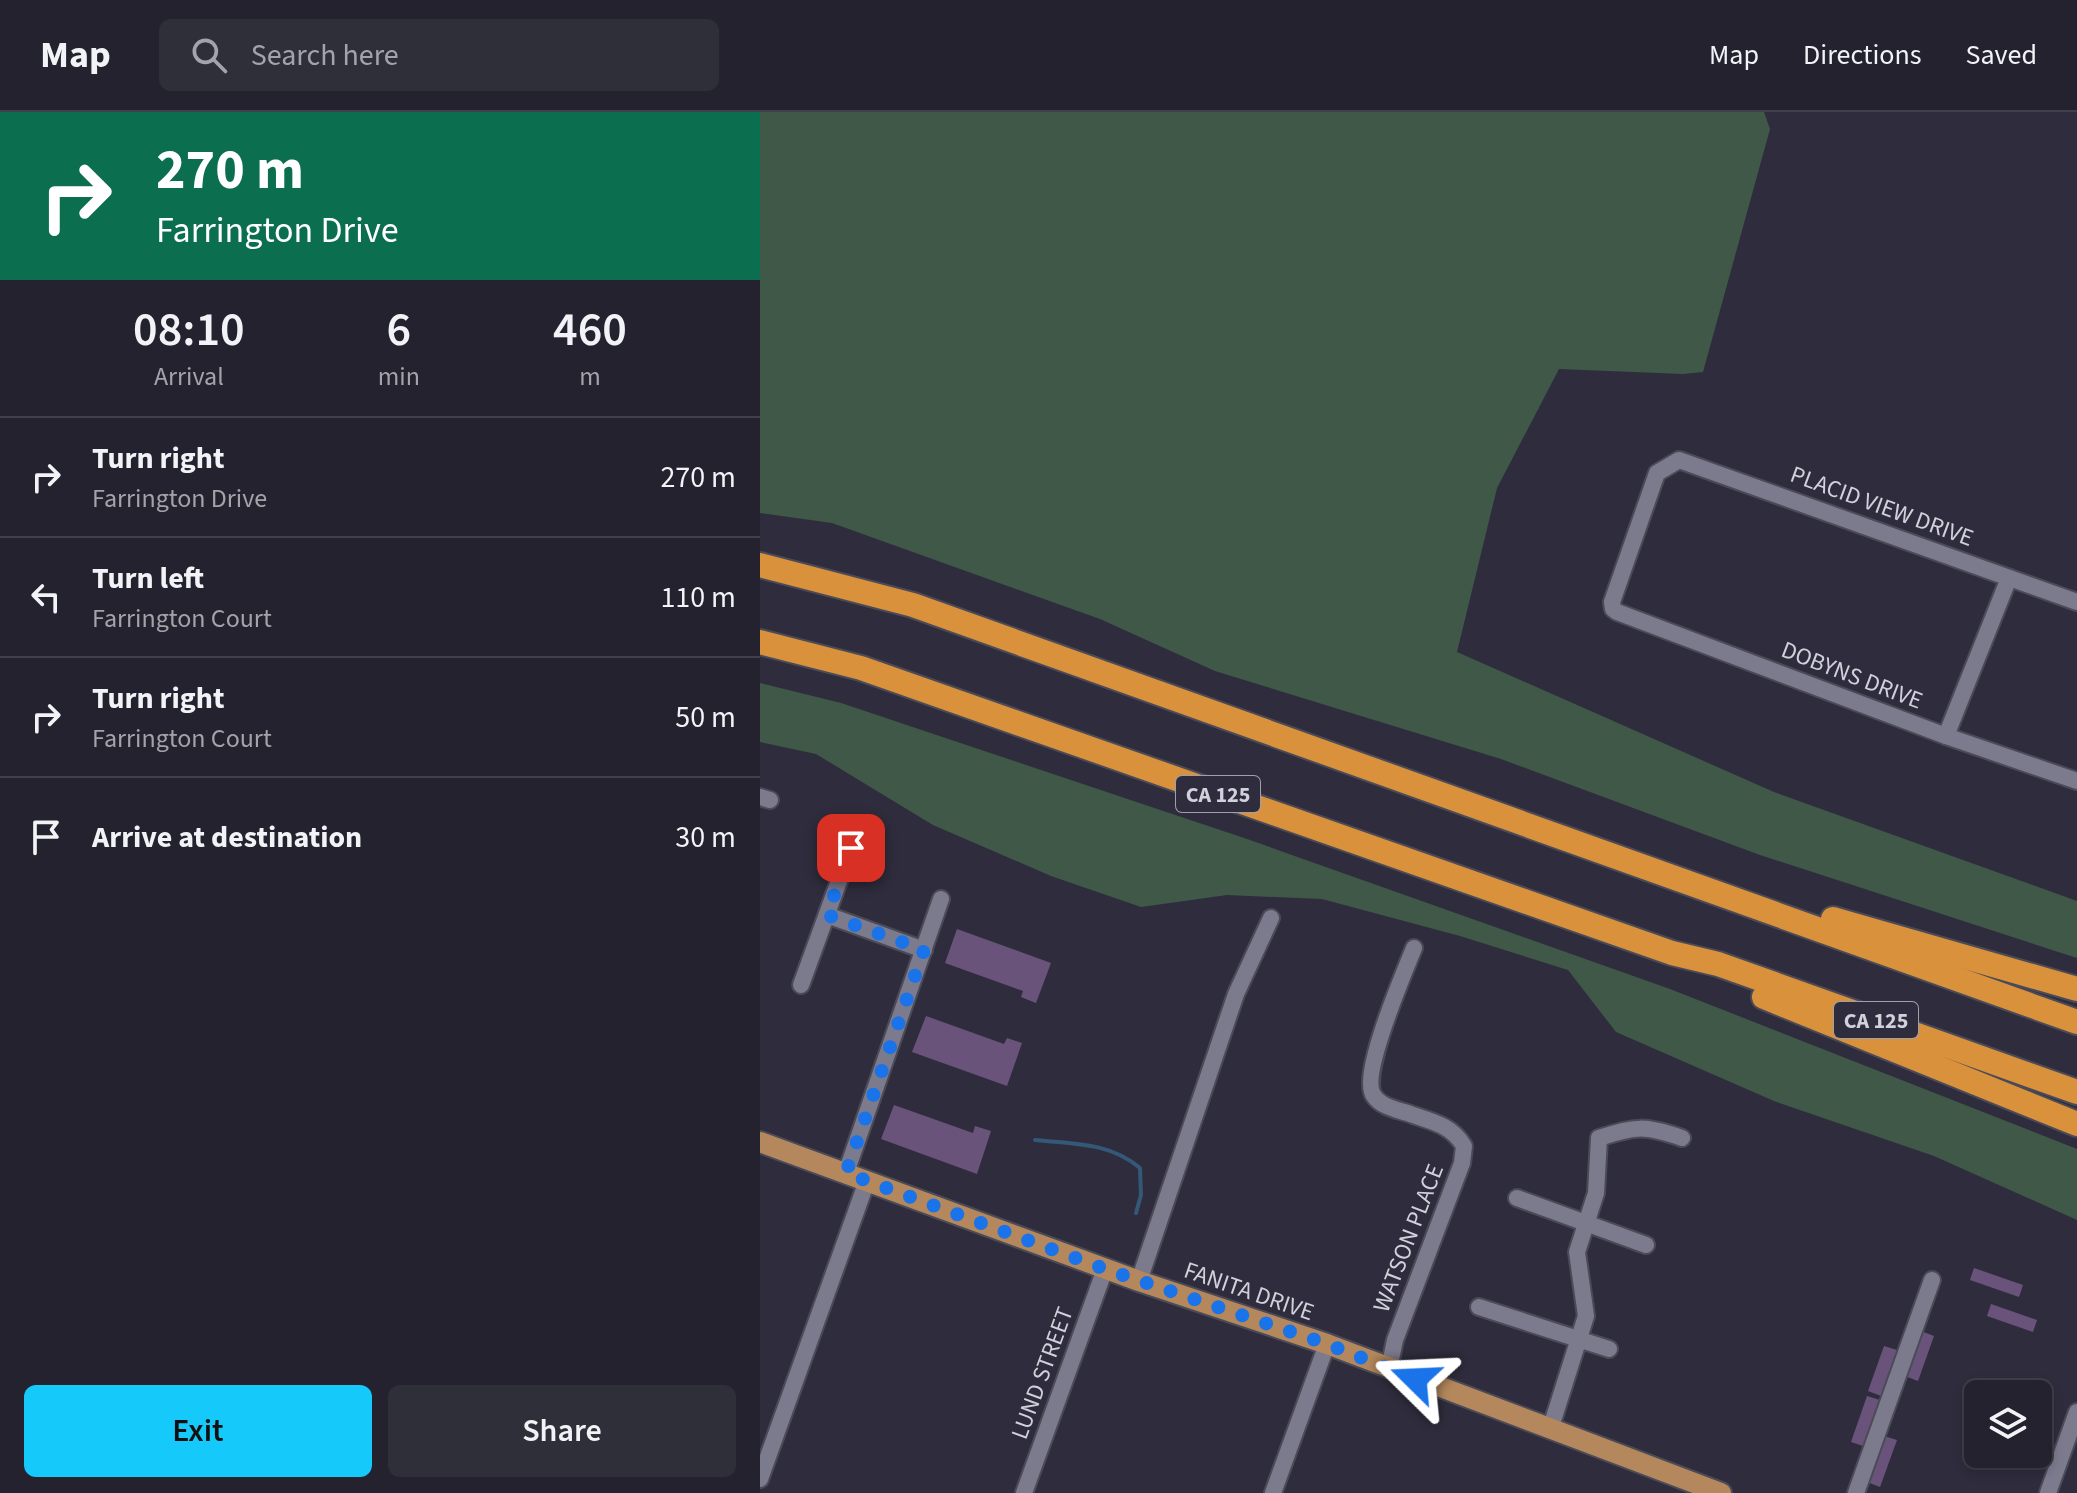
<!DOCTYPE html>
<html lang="en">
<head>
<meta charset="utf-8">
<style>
	:root { --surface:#23222e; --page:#2f2f3a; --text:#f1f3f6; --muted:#a3a4aa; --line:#403f4a; --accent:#15cafb }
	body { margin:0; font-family:"Source Sans 3",sans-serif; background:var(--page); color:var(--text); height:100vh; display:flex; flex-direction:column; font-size:30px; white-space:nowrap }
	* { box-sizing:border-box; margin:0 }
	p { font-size:26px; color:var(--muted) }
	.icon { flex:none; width:44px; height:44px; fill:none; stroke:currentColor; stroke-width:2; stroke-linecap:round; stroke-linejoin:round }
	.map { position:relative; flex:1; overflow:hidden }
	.panel { display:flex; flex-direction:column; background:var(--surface); width:760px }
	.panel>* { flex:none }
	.banner { background:#0b6e4f; color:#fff; overflow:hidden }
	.tools { position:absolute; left:1204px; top:1268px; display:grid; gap:16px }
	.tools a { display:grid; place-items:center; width:88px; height:88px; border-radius:12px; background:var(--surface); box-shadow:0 4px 12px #0003,0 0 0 2px var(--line); font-size:40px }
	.pin { position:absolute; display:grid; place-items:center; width:68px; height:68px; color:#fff; margin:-34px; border-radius:16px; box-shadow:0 4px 12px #0006 }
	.me { position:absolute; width:88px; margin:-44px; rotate:291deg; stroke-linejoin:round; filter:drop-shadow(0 0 6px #0008) }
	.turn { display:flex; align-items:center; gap:28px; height:168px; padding:0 24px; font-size:36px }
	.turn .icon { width:104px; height:104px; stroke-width:2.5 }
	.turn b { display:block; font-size:56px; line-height:68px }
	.eta { display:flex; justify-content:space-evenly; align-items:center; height:136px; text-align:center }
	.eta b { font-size:48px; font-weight:600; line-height:56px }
	.cta { display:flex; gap:16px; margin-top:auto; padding:16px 24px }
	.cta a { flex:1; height:92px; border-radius:12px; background:var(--accent); color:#111; font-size:32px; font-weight:600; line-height:92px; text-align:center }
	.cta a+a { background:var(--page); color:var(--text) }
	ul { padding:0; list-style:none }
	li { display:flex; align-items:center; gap:24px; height:120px; padding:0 24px; border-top:2px solid var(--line) }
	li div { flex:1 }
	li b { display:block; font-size:30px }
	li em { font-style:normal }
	header { display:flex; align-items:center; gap:48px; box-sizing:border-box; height:112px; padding:0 40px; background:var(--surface); border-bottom:2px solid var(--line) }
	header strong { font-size:38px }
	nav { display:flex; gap:44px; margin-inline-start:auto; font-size:28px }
	.search { width:560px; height:72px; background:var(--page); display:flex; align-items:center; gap:20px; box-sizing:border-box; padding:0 28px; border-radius:12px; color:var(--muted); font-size:30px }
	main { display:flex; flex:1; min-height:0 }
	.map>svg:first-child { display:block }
	.green { fill:#3f5848 }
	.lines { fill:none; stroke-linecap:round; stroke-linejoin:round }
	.stream { stroke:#345877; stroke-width:4 }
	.building { fill:#69537a }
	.minor-casing { stroke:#4b4a57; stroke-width:20 }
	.major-casing { stroke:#4b4a57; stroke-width:24 }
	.highway-casing { stroke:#4b4a57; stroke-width:28 }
	.minor { stroke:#7c7a8d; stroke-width:16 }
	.major { stroke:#b4885c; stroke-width:20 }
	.highway { stroke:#da913b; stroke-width:24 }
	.route { stroke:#1a73e8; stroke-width:14; stroke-dasharray:0 25.2 }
	.labels { text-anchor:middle; stroke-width:6; stroke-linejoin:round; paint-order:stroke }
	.shield { fill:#2f2d3d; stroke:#a0a0ac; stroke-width:2 }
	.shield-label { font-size:22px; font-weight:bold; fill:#d1d1db }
	.street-label { font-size:24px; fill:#d1d1db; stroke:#2f2d3d }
</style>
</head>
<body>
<header>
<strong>Map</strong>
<div class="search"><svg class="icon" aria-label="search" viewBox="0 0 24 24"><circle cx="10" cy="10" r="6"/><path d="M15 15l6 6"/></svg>Search here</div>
<nav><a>Map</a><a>Directions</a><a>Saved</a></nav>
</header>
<main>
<section class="panel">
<div class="banner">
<div class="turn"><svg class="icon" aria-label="right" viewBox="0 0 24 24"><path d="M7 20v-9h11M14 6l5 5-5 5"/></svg><div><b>270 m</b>Farrington Drive</div></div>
</div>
<div class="eta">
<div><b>08:10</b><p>Arrival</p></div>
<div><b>6</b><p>min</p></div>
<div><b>460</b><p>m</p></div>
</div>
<ul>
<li><svg class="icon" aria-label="right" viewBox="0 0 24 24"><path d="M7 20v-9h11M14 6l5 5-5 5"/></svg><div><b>Turn right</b><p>Farrington Drive</p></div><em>270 m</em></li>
<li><svg class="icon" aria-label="left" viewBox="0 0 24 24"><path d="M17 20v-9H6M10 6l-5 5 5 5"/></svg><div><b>Turn left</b><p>Farrington Court</p></div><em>110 m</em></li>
<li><svg class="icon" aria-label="right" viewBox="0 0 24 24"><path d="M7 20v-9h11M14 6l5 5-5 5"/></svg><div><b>Turn right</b><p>Farrington Court</p></div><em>50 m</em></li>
<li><svg class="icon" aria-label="arrive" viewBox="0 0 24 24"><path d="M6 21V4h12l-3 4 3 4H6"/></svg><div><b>Arrive at destination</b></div><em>30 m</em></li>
</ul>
<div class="cta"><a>Exit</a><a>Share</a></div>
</section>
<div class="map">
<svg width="1317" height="1381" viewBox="0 0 1317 1381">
	<rect width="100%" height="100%" fill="#2f2d3d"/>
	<!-- green -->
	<g class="green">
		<path d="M0 0H1004L1010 17 943 260 923 262 799 257 737 376 697 540 1014 680 1317 789V846L1000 743 741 647 455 559 340 507 72 411 0 401Z"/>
		<path d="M0 571 81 591 487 727 910 877 1317 1037V1108L1174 1044 1014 989 856 920 808 858 700 824 562 787 467 783 381 795 291 764 173 713 56 642 0 630Z"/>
	</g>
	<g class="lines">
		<!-- stream -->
		<path class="stream" d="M275 1028C313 1032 349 1030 380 1056L381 1083 376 1101"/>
	</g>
	<!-- building -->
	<g class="building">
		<path d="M197 817 291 851 276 891 261 885 263 879 185 851Z"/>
		<path d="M166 904 244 932 247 926 262 931 247 974 152 940Z"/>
		<path d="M134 993 213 1021 215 1014 231 1019 217 1062 121 1027Z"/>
		<path d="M1214 1156 1263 1173 1259 1185 1210 1168Z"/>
		<path d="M1231 1192 1277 1208 1273 1220 1227 1204Z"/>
		<path d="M1161 1219 1174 1224 1158 1269 1145 1264Z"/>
		<path d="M1124 1234 1137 1238 1121 1284 1108 1279Z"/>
		<path d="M1107 1284 1120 1288 1103 1334 1091 1330Z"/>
		<path d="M1124 1324 1137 1328 1120 1375 1107 1370Z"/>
	</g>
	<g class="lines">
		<defs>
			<g id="minor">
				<path d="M1317 490 919 348 897 361 852 490 853 497 857 500 1186 624 1317 669"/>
				<path d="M1186 624 1249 466"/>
				<path d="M0 685 10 688"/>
				<path d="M67 803 164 838"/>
				<path d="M41 873 91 736"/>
				<path d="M86 1061 181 787"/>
				<path d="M757 1086 886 1133"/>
				<path d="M379 1169 476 882 511 806"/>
				<path d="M719 1195 849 1237"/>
				<path d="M629 1257 635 1228 702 1051 704 1034C692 1014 674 1010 653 1003 640 998 622 996 614 984 599 965 644 861 654 836"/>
				<path d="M790 1318 826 1204 817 1140 836 1081 839 1026C877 1014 884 1013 922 1026"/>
				<path d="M0 1367 107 1069"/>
				<path d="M264 1381 345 1157"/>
				<path d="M513 1381 567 1232"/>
				<path d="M1096 1381 1172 1168"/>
				<path d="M1288 1381 1317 1300"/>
			</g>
			<path id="major" d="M0 1030 379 1169 567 1232 961 1381"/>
			<g id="highway">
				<path d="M0 453 153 493 1317 910"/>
				<path d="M0 530 101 556 912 841 958 852 1317 980"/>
				<path d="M1073 807 1317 877"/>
				<path d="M1004 885 1317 1012"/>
			</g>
		</defs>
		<!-- minor casing -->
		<use href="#minor" class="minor-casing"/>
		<!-- major casing -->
		<use href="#major" class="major-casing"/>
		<!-- highway casing -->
		<use href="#highway" class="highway-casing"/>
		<!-- minor -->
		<use href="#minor" class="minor"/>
		<!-- major -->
		<use href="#major" class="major"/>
		<!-- highway -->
		<use href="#highway" class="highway"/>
	</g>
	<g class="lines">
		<!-- route -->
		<path class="route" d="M91 736 67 803 164 838 86 1061 345 1157 567 1232 655 1267"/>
	</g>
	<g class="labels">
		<!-- shield labels -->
		<g class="shield">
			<rect x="416" y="664" width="84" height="36" rx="6"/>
			<rect x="1074" y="890" width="84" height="36" rx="6"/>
		</g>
		<g class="shield-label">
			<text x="458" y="690">CA 125</text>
			<text x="1116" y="916">CA 125</text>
		</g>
		<!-- street labels -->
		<g class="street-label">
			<text transform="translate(1122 394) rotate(20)" y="8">PLACID VIEW DRIVE</text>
			<text transform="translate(1092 563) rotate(21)" y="8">DOBYNS DRIVE</text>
			<text transform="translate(648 1126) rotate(-69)" y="8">WATSON PLACE</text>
			<text transform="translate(489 1179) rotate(19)" y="8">FANITA DRIVE</text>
			<text transform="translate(282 1261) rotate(-70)" y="8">LUND STREET</text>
		</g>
	</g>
</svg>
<div class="tools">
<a><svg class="icon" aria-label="layers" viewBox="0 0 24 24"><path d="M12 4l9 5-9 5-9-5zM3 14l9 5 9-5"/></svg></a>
</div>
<div class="pin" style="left:91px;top:736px;background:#d93025"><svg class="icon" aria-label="arrive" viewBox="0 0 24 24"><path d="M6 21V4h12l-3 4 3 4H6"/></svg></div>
<svg class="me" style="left:655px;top:1267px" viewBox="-20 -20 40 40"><path d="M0-17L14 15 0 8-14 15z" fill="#1a73e8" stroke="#fff" stroke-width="4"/></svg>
</div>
</main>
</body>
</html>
